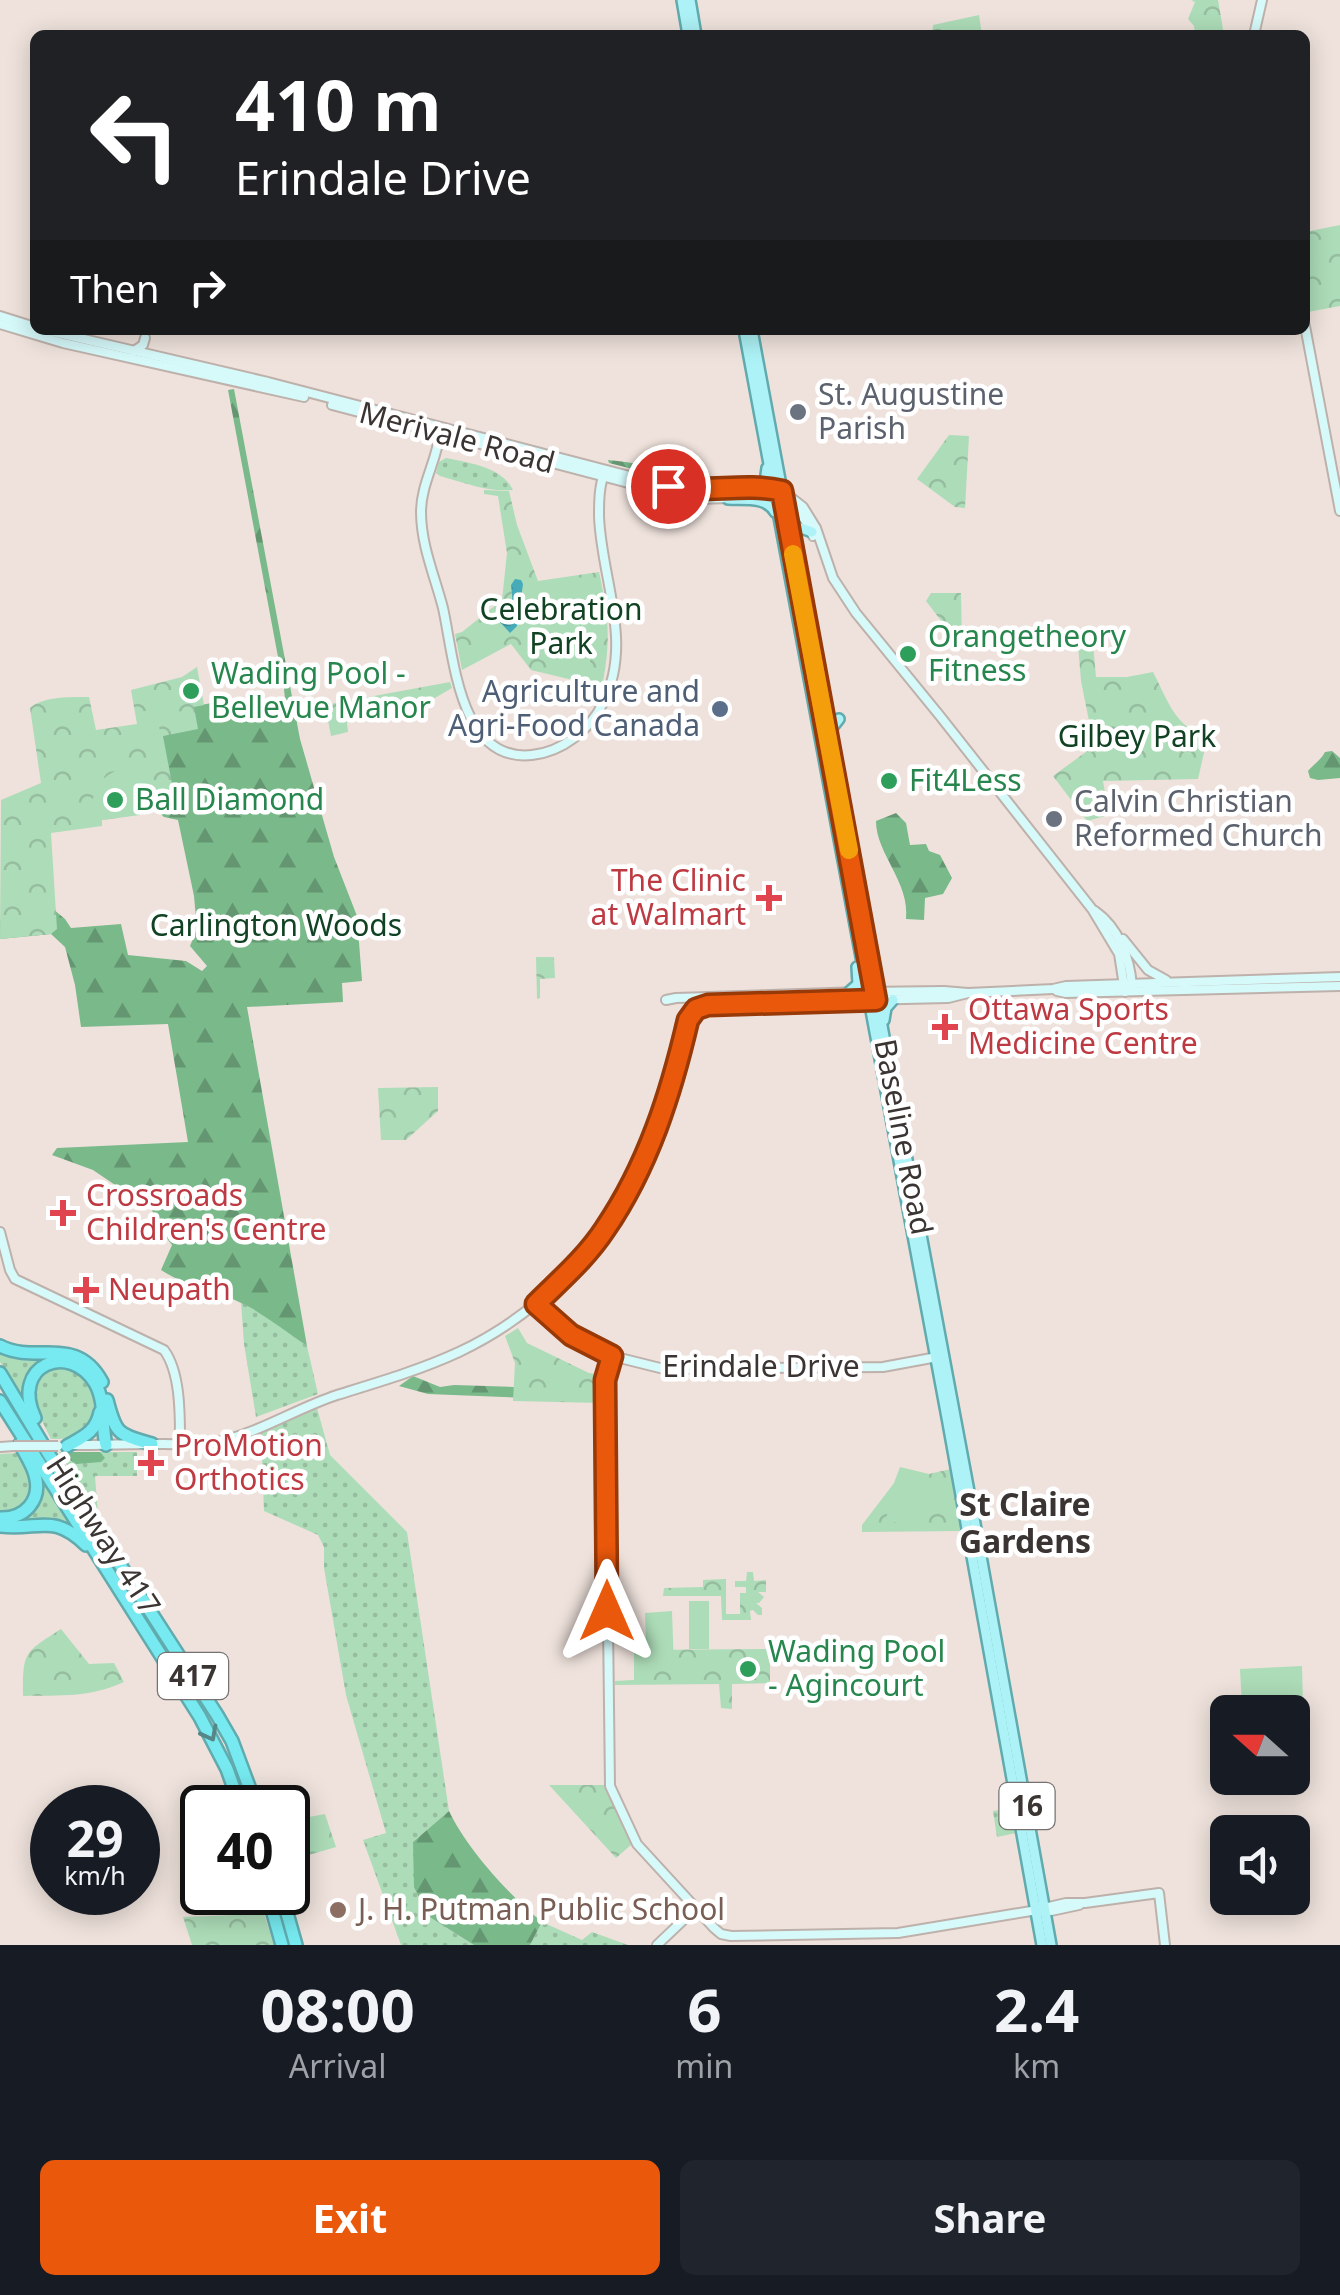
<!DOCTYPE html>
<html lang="en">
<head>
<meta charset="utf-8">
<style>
	:root { --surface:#171b24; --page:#20242c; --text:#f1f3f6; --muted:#9ea1a6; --accent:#ea580c }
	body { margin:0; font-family:"Noto Sans",sans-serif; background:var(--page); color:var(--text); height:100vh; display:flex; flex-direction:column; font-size:38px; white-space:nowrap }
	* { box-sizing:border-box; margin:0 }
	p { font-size:32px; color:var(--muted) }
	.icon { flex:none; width:55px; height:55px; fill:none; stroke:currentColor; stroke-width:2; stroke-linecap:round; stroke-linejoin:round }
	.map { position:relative; height:1945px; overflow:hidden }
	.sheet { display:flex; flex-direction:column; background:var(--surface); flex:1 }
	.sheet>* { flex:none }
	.guide { position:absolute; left:30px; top:30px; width:1280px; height:305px; border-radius:15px; box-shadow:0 5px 25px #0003; background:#202124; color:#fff; overflow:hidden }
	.needle { width:65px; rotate:291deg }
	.tools { position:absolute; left:1210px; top:1695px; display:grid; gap:20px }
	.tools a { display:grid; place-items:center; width:100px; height:100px; border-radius:15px; background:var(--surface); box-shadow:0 5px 25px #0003; font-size:50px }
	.speed { position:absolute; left:30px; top:1785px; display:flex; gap:20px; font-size:50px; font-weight:700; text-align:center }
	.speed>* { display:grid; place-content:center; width:130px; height:130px; border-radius:50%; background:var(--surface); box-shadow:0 5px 25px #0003; line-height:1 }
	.speed small { font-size:25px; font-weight:400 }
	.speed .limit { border:5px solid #111; border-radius:15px; background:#fff; color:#111 }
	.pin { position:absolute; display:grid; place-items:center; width:85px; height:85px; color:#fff; margin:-42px; border:5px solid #fff; border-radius:50%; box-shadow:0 2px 10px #0007 }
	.me { position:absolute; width:110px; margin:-55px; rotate:0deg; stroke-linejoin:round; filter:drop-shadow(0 0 8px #0008) }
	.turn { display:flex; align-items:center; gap:35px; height:210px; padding:0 40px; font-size:45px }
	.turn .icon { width:130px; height:130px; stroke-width:2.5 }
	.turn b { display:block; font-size:70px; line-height:85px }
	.then { display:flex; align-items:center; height:95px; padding:0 40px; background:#0003; gap:20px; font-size:38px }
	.eta { display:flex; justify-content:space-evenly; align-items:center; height:170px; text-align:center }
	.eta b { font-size:60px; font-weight:700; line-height:70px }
	.primary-button { display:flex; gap:20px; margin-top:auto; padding:20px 40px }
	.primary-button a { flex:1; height:115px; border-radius:15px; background:var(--accent); color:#fff; font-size:40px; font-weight:700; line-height:115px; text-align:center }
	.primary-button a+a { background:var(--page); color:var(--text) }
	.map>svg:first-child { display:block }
	.grass { fill:url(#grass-dots) }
	.forest { fill:url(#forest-firs) }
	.park { fill:url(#park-crowns) }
	.pitch { fill:#addcb8 }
	.water { fill:url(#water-ripples) }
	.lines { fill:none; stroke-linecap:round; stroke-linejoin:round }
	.secondary-casing { stroke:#beb1ab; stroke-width:12 }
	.primary-casing { stroke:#61abae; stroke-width:14 }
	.highway-casing { stroke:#61abae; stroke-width:16 }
	.secondary { stroke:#d6f9fa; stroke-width:8 }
	.primary { stroke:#adf2f6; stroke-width:9 }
	.highway { stroke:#76eaf0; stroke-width:11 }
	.secondary-bridge-casing { stroke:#beb1ab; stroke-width:12; stroke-linecap:butt }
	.secondary-bridge { stroke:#d6f9fa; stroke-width:8 }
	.oneway { stroke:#558688 }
	.route-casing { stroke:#983908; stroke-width:25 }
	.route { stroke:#ea580c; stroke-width:18 }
	.slow { stroke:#f59e0b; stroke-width:18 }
	.worship-dot { fill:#6b7280; stroke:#fff; stroke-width:4 }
	.leisure-dot { fill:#2e9e5b; stroke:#fff; stroke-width:4 }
	.service-dot { fill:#5c6f8a; stroke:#fff; stroke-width:4 }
	.health-dot { fill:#e0444e; stroke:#fff; stroke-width:4 }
	.education-dot { fill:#8d6e63; stroke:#fff; stroke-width:4 }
	.labels { text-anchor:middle; stroke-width:9; stroke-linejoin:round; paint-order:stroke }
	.shield { fill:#fff; stroke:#757270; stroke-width:2.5 }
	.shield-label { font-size:28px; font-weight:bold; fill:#3a3533 }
	.worship-label { font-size:30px; fill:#5b616d; stroke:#fff; text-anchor:start }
	.street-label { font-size:30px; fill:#3a3533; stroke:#fff }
	.park-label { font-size:30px; fill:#114223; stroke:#fff }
	.leisure-label { font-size:30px; fill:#27864d; stroke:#fff; text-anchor:start }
	.service-label { font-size:30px; fill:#4e5e75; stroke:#fff; text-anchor:end }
	.health-label { font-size:30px; fill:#be3a42; stroke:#fff; text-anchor:start }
	.education-label { font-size:30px; fill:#785e54; stroke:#fff; text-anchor:start }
	.neighbourhood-label { font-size:32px; font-weight:bold; fill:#3a3533; stroke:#fff }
</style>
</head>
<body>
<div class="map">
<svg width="1340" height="1945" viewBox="0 0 1340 1945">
	<defs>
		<pattern id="grass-dots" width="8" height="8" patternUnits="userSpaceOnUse" patternTransform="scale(2.5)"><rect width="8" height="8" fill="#addcb8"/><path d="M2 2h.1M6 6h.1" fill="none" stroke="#96bd9f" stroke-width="1.8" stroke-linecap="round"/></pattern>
		<pattern id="forest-firs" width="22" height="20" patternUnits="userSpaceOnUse" patternTransform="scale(2.5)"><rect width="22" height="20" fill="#79b98a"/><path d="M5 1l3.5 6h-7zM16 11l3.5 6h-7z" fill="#649771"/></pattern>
		<pattern id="park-crowns" width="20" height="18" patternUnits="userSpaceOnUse" patternTransform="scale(2.5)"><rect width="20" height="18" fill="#addcb8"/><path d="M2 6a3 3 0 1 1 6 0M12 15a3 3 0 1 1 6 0" fill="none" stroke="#96bd9f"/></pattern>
		<pattern id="water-ripples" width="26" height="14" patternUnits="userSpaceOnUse" patternTransform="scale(2.5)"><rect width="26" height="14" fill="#46abb9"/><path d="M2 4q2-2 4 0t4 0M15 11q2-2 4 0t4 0" fill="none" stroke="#3b8c97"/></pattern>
	</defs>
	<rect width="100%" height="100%" fill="#efe2dc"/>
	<!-- grass -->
	<g class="grass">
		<path d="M446 458C470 463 502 467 513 490 486 492 466 483 440 476L436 473 439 462Z"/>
		<path d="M241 1302 274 1321 307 1346 318 1394 256 1417 244 1344Z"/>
		<path d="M0 1350 59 1354 83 1368 45 1363 25 1403 0 1362Z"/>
		<path d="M59 1366C87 1370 102 1392 93 1419 92 1422 92 1425 90 1427 81 1439 64 1439 51 1439L34 1405 36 1378 47 1370Z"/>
		<path d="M317 1408 330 1455 407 1532 449 1811 413 1842 428 1916 474 1945H401L363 1840 386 1833 346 1695 324 1568V1547L318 1535 264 1511 261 1433Z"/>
		<path d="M59 1452H137V1476H95L98 1514Z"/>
		<path d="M20 1453C28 1471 42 1498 18 1510 13 1513 6 1512 0 1513V1454Z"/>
		<path d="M40 1476 72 1528 0 1521 18 1518Z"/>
		<path d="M1012 1808 1016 1833 997 1837 993 1811Z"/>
		<path d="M542 1922 582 1940 592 1932 628 1945H530Z"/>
	</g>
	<!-- forest -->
	<g class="forest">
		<path d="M234 389 300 739 334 857 357 916 362 981 342 983 343 1002 247 1007 307 1346C289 1333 272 1321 253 1309 241 1302 229 1299 219 1289 198 1292 178 1280 161 1270L172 1245 158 1227 152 1210 93 1170 52 1155 57 1148 188 1142 168 1024 81 1027 75 985 65 947 51 934 0 939V920L53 909 65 919 71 928 121 924 128 955 186 961 202 971 207 966 190 946 197 929 194 896 178 820 164 817 151 805 141 744 158 713 233 699 264 706 287 719 284 689 228 390Z"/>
		<path d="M608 460C634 462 659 467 679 481L609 463Z"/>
		<path d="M1332 751 1340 758V778L1318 780 1310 778 1308 771C1314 764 1321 760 1325 752Z"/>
		<path d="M896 813 906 823 910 845 926 844 929 851 940 855 952 878 943 894 925 898 924 920 906 919C910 882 876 854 876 821Z"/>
		<path d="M413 1376 440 1387 454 1385 514 1387 516 1392 600 1401 428 1394 399 1386Z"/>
		<path d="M66 1452H100L105 1458 101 1462 76 1464 65 1456Z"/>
		<path d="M449 1811C467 1849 509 1895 542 1922L530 1945H474L428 1916 414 1887 413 1842Z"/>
	</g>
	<!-- park -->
	<g class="park">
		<path d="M1191 0H1218L1224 35H1195L1194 26 1188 19 1195 2Z"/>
		<path d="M979 15 982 35H932L933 25Z"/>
		<path d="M1340 225V306L1308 312 1305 290V232Z"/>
		<path d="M949 435 969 436 965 508 955 507 917 479Z"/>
		<path d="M484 490 509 491 517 525 538 581 599 572C609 617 611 642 602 687L531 670 511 644 462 670 455 634 462 632 502 600 507 553 498 496 484 494Z"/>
		<path d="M931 593H961L962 642 952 635 926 601Z"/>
		<path d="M1093 644 1096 677H1127L1153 672C1167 698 1176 731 1208 735L1198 779 1103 781 1109 815 1087 821 1053 776 1094 746 1081 681 1078 645Z"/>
		<path d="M197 667 204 705 194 707 198 729 163 736 175 800 146 805 140 811V815L102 820V826L51 833 57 929 51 934 0 939 1 800 41 783 30 708C43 696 71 697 89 697L96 730 137 724 131 690 182 677Z"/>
		<path d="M450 682 452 688 433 699 346 714 348 732 331 736 325 705Z"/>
		<path d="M536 957H554L555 978 540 979V998L537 999Z"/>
		<path d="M438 1087V1111L406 1140H381L378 1088Z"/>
		<path d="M518 1328 527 1343 589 1373 603 1375 602 1403 513 1401 515 1363 505 1336Z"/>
		<path d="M900 1467 929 1474 951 1469 963 1531 862 1532V1525L894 1483Z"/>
		<path d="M747 1572H753L754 1581 766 1580V1592H758L764 1597 759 1603H756L762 1608V1615H758L753 1610 750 1611 751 1620H722L721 1596H663L664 1588 703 1587V1580L726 1579V1614H740V1593H746V1587H735V1581H746Z"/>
		<path d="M61 1629 89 1664 114 1663 124 1682C88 1698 62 1695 23 1696 23 1651 24 1653 61 1629Z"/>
		<path d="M770 1649V1683L732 1684V1709L721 1708 719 1684 615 1685V1681L634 1680V1650Z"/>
		<path d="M549 1785H605L632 1844 616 1858Z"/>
		<path d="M325 1814 336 1847 288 1861V1829L301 1825 304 1818Z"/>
		<path d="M264 1914 274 1945H192L183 1917Z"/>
	</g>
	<!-- pitch -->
	<g class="pitch">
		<path d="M1325 239C1333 252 1324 265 1308 262L1306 242Z"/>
		<path d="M553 588 575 594 571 612 548 607Z"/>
		<path d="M544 623 597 643 584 677 531 656Z"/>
		<path d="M156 709 161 737 144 739 140 712Z"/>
		<path d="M192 709 195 727 174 731 172 713Z"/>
		<path d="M133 767 140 814 90 822C91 790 99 771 133 767Z"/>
		<path d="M900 1481 937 1498C925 1520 909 1527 885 1520Z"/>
		<path d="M709 1601V1649H689V1601Z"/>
		<path d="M672 1611 674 1668 647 1669 645 1613Z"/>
		<path d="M1302 1666 1303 1705 1242 1708 1240 1669Z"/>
	</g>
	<!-- water -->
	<path class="water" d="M515 579 521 580 523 584 517 626 510 633 499 621C508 602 515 612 511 585Z"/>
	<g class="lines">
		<defs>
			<g id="secondary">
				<path d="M1254 35 1262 0"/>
				<path d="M0 316 35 327"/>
				<path d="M0 324 63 343 304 397"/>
				<path d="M1305 326 1340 511"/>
				<path d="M45 330 268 382 668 486 692 490 754 487 775 489 785 493 803 507 816 528 833 578 856 613 940 716 1092 909 1119 954 1125 992"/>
				<path d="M134 351 143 345 145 338"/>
				<path d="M332 405 674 495 695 499 731 498"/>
				<path d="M440 431C438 459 421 483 421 512 421 545 435 577 443 608 454 657 459 763 532 755 562 752 590 730 603 703 634 643 601 578 599 516 599 501 599 486 605 471"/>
				<path d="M755 497C784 498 803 509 813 536"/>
				<path d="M1095 911C1119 928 1130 958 1132 986"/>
				<path d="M1123 939 1148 970 1166 980"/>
				<path d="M1057 991 1066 993 1340 986"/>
				<path d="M666 1000 676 998 860 992 944 991 968 993 1053 989 1066 986 1340 977"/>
				<path d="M676 1052C678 1033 681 1009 699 999"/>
				<path d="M0 1232 10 1270 15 1279 164 1350C181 1373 180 1417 180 1444"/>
				<path d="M536 1304 571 1335 612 1356 664 1369 883 1367 937 1357"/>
				<path d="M612 1356 605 1380 610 1786 637 1844 714 1928 721 1934 731 1936 898 1933 1031 1911 1066 1903H1085L1159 1893 1165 1945"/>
				<path d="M72 1445C103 1445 133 1444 164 1444 181 1444 199 1446 217 1442 259 1433 297 1408 337 1395 379 1382 420 1370 459 1352 544 1312 613 1238 648 1151 665 1109 677 1064 688 1020L698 1008 776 1002 948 998 968 993"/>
				<path d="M0 1447 14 1446"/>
				<path d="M1045 1908 1051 1911 1079 1905"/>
				<path d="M657 1945 696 1908"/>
			</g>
			<g id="primary">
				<path d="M682 0 688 35"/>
				<path d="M690 0 696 35"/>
				<path d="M744 330 948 1423 1042 1945"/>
				<path d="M752 330 979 1545 1051 1945"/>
				<path d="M754 487 765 482 767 468"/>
				<path d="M728 499C744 500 766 496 775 512"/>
				<path d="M790 538 801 528 812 532"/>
				<path d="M830 736 832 728 839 719"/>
				<path d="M849 992 858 984 857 967"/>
				<path d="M884 1020 886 1008 893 1000"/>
			</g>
			<g id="highway">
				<path d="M0 1346C37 1365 76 1334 102 1382"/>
				<path d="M0 1373 48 1453 217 1715 232 1741 257 1808"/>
				<path d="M107 1400C116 1435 118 1434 152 1444"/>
				<path d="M0 1401 200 1717 227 1769 241 1808"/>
				<path d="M35 1418C10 1365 69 1341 95 1383 106 1402 101 1425 106 1445"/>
				<path d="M67 1446C83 1437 96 1432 100 1412"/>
				<path d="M0 1518C25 1519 42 1500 35 1475 32 1464 25 1454 20 1444"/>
				<path d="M0 1526C39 1531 52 1512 86 1545"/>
				<path d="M267 1892 282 1945"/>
				<path d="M281 1892 296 1945"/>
			</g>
		</defs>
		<!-- secondary casing -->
		<use href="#secondary" class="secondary-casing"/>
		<!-- primary casing -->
		<use href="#primary" class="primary-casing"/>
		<!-- highway casing -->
		<use href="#highway" class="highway-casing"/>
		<!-- secondary -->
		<use href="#secondary" class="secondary"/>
		<!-- primary -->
		<use href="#primary" class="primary"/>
		<!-- highway -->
		<use href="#highway" class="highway"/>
		<defs>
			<path id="secondary-bridge" d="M14 1446H58"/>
		</defs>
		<!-- secondary-bridge casing -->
		<use href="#secondary-bridge" class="secondary-bridge-casing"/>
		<!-- secondary-bridge -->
		<use href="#secondary-bridge" class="secondary-bridge"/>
	</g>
	<!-- one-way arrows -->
	<defs><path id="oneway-chevron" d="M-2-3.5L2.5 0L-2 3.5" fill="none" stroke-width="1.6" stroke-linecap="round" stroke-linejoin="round" transform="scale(2.5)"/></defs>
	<use class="oneway" href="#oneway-chevron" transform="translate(210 1734) rotate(62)"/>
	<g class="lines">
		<defs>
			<path id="route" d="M607 1611 605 1380 612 1356 571 1335 536 1304C560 1280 586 1258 605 1229 648 1166 671 1093 688 1020L696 1009 708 1005 876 1000 782 491C744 482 706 494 668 486"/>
		</defs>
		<!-- route casing -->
		<use href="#route" class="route-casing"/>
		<!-- route -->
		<use href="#route" class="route"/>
		<!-- slow -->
		<path class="slow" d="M793 554 849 850"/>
	</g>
	<!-- markers -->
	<g class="worship-dot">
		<circle cx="798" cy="412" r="10"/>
		<circle cx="1054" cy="819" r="10"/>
	</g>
	<g class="leisure-dot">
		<circle cx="908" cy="654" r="10"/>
		<circle cx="191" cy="691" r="10"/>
		<circle cx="889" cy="781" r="10"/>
		<circle cx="115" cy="800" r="10"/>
		<circle cx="748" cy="1669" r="10"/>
	</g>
	<circle class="service-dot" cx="720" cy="709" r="10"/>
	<g class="health-dot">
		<path d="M764 883h10v10h10v10h-10v10h-10v-10h-10v-10h10z"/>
		<path d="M940 1012h10v10h10v10h-10v10h-10v-10h-10v-10h10z"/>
		<path d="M58 1198h10v10h10v10h-10v10h-10v-10h-10v-10h10z"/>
		<path d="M81 1275h10v10h10v10h-10v10h-10v-10h-10v-10h10z"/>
		<path d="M146 1448h10v10h10v10h-10v10h-10v-10h-10v-10h10z"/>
	</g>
	<circle class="education-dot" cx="338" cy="1910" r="10"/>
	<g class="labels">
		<!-- shield labels -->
		<g class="shield">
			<rect x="158" y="1653" width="70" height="46" rx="8"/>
			<rect x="999.5" y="1783" width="55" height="46" rx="8"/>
		</g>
		<g class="shield-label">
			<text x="193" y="1686">417</text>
			<text x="1027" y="1816">16</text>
		</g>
		<!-- worship labels -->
		<g class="worship-label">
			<text x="818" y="405">St. Augustine<tspan x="818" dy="34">Parish</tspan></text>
			<text x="1074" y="812">Calvin Christian<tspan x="1074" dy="34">Reformed Church</tspan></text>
		</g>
		<!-- street labels -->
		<g class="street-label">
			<text transform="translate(457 438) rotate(15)" y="10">Merivale Road</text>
			<text transform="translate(903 1137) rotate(79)" y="10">Baseline Road</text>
			<text x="761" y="1377">Erindale Drive</text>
			<text transform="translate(103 1536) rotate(57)" y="10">Highway 417</text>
		</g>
		<!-- park labels -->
		<g class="park-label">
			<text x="561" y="620">Celebration<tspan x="561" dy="34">Park</tspan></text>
			<text x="1137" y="747">Gilbey Park</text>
			<text x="276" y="936">Carlington Woods</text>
		</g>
		<!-- leisure labels -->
		<g class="leisure-label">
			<text x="928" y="647">Orangetheory<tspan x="928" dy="34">Fitness</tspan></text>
			<text x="211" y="684">Wading Pool -<tspan x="211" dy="34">Bellevue Manor</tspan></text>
			<text x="909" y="791">Fit4Less</text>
			<text x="135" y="810">Ball Diamond</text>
			<text x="768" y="1662">Wading Pool<tspan x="768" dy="34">- Agincourt</tspan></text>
		</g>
		<!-- service labels -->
		<g class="service-label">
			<text x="700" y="702">Agriculture and<tspan x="700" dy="34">Agri-Food Canada</tspan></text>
		</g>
		<!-- health labels -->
		<g class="health-label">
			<text x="746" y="891" text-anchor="end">The Clinic<tspan x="746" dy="34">at Walmart</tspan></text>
			<text x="968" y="1020">Ottawa Sports<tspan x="968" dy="34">Medicine Centre</tspan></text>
			<text x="86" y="1206">Crossroads<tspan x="86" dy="34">Children's Centre</tspan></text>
			<text x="108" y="1300">Neupath</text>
			<text x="174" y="1456">ProMotion<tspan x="174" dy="34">Orthotics</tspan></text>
		</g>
		<!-- education labels -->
		<g class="education-label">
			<text x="358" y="1920">J. H. Putman Public School</text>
		</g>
		<!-- neighbourhood labels -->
		<g class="neighbourhood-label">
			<text x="1025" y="1516">St Claire<tspan x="1025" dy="37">Gardens</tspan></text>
		</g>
	</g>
</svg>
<div class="tools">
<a><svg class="needle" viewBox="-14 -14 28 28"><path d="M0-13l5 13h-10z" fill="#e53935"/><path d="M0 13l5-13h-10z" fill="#9ea1a6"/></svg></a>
<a><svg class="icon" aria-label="sound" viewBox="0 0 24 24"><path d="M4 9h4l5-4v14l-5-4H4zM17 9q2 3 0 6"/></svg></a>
</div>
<div class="speed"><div>29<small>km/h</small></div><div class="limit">40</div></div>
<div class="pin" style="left:668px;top:486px;background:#d93025"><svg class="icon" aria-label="arrive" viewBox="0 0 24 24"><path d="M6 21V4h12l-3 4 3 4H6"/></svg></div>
<svg class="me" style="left:607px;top:1611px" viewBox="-20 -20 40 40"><path d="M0-17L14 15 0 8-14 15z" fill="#ea580c" stroke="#fff" stroke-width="4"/></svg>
<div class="guide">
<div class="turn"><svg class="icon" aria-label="left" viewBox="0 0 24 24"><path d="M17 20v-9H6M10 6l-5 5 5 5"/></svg><div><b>410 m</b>Erindale Drive</div></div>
<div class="then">Then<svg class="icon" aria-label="right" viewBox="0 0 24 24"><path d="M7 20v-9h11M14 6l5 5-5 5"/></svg></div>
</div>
</div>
<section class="sheet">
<div class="eta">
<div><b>08:00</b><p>Arrival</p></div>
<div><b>6</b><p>min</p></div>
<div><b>2.4</b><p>km</p></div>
</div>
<div class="primary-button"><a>Exit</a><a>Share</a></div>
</section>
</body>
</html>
